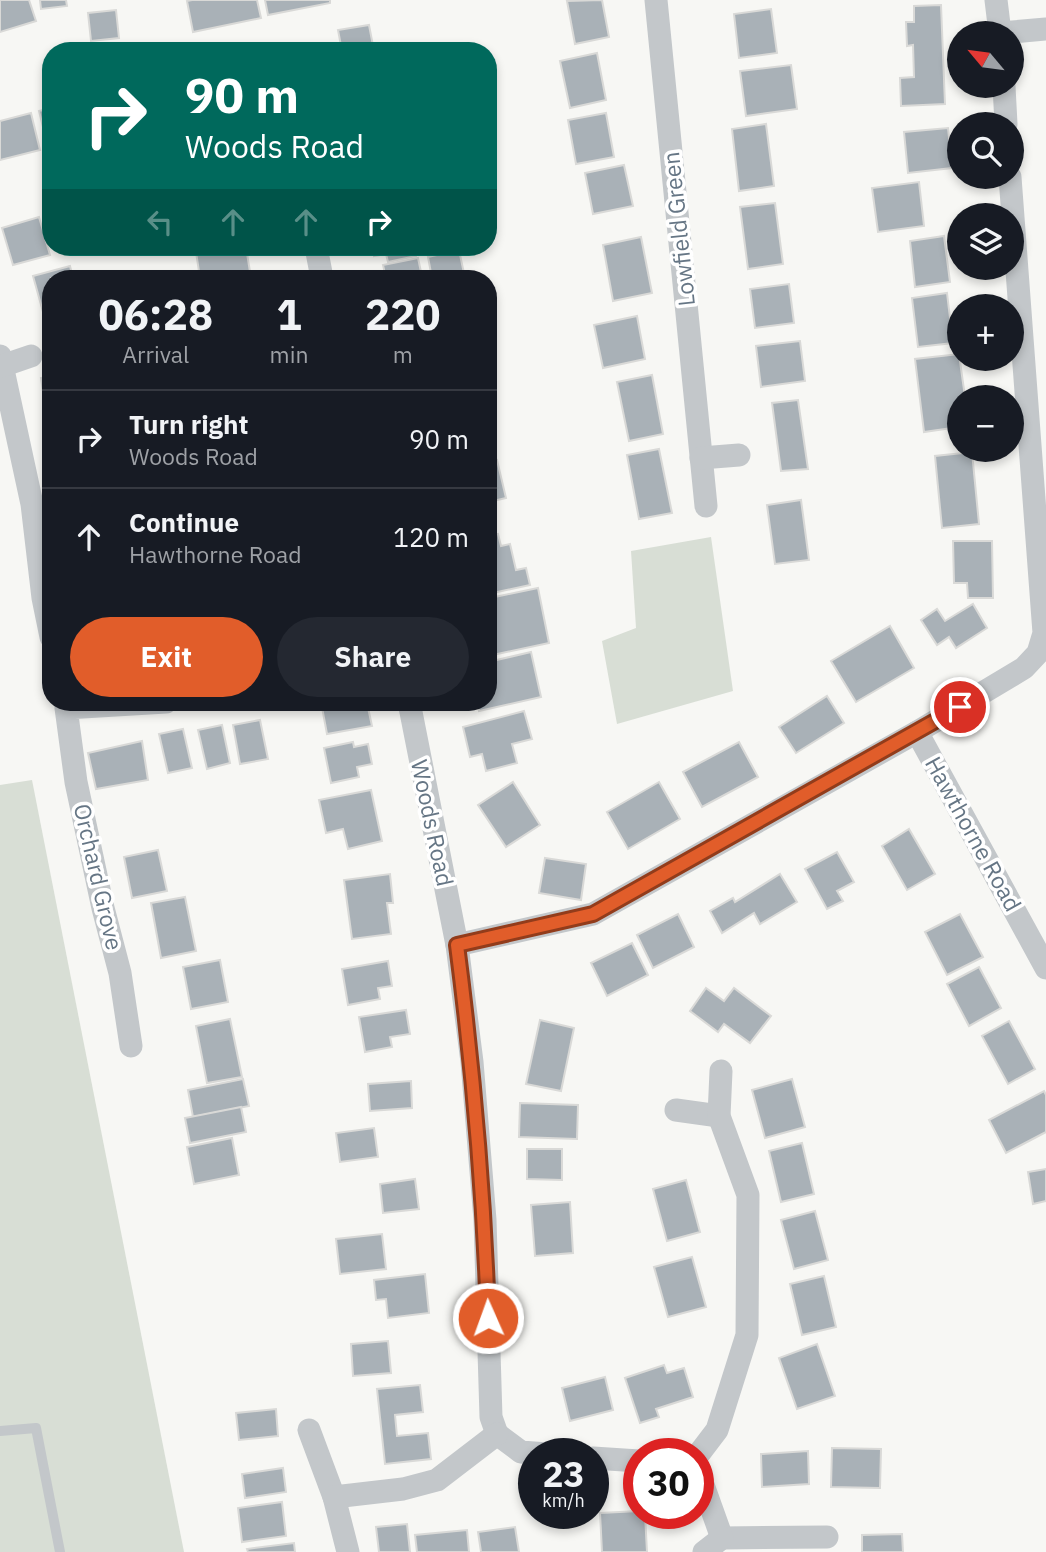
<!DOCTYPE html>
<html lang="en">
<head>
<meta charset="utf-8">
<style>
	:root { --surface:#171b24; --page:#242831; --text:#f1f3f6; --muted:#9ea1a6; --line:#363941; --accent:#e15d2a }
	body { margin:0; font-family:"IBM Plex Sans",sans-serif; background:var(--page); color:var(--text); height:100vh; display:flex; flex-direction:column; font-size:26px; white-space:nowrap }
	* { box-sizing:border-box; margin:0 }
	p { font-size:23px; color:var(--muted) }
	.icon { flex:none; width:38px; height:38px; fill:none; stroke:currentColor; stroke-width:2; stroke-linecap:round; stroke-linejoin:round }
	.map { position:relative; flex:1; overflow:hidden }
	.side { position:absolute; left:42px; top:270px; width:455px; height:441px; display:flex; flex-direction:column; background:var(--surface); border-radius:28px; box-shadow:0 4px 10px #0003 }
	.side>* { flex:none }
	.hud { position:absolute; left:42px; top:42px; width:455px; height:214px; border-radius:28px; box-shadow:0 4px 10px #0003; background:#00695c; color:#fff; overflow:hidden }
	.needle { width:46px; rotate:299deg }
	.buttons { position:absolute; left:947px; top:21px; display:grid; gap:14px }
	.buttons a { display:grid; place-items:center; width:77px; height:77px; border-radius:50%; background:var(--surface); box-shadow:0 4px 10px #0003; font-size:35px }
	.speed { position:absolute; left:518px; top:1438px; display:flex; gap:14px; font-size:35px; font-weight:700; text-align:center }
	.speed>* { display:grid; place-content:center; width:91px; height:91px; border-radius:50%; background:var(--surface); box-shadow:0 4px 10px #0003; line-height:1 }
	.speed small { font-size:18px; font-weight:400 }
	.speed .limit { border:10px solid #d22; background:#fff; color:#111 }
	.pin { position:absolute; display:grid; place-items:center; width:60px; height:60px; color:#fff; margin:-30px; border:4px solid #fff; border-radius:50%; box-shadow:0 2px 7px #0007 }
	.me { position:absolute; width:77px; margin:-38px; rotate:358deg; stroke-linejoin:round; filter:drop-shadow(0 0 5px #0008) }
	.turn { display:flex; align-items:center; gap:24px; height:147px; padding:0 28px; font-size:32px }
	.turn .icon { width:91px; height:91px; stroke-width:2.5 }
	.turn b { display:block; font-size:49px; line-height:60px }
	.lanes { display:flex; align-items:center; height:66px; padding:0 28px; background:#0003; justify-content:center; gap:35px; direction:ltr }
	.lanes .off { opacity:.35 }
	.eta { display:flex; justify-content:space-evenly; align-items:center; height:119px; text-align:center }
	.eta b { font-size:42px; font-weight:800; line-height:49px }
	.primary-button { display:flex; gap:14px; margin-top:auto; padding:14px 28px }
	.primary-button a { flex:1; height:80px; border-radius:42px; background:var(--accent); color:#fff; font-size:28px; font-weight:800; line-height:80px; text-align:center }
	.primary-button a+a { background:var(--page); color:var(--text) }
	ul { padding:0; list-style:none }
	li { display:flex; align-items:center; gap:21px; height:98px; padding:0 28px; border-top:2px solid var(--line) }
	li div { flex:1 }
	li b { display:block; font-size:26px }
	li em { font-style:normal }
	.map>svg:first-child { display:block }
	.green { fill:#d8ded5 }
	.building { fill:#a9b1b7; stroke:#d9d9d7; stroke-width:2 }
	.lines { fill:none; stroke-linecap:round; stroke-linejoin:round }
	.service { stroke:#c3c7ca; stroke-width:10 }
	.minor { stroke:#c3c7ca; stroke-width:23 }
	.route-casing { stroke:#923c1b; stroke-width:18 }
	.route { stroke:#e15d2a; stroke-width:12 }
	.labels { text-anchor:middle; stroke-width:7; stroke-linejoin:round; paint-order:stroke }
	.street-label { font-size:23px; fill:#667685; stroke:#fff }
</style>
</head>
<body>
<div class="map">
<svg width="1046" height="1552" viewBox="0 0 1046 1552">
	<rect width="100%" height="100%" fill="#f7f7f4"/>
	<!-- green -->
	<g class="green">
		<path d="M711 537 733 691 617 724 602 641 636 628 631 551Z"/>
		<path d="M32 780 184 1552H0V785Z"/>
	</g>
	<!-- building -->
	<g class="building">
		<path d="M0 0H29L36 21 0 32Z"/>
		<path d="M40 0H66L67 6 41 9Z"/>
		<path d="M192 0H257L261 18 193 32 187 1Z"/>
		<path d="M265 0H330V3L268 15Z"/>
		<path d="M602 0 609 37 575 44 567 1Z"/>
		<path d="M941 5 945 104 901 106 900 78 914 77 913 45 907 46 906 22H914V6Z"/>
		<path d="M771 9 777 53 739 58 734 14Z"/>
		<path d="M116 10 119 38 91 41 88 13Z"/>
		<path d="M369 25 374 51H342L338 30Z"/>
		<path d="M597 53 606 100 570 108 560 61Z"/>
		<path d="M791 65 797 109 746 116 740 71Z"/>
		<path d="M51 108V142L47 143 39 111Z"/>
		<path d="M31 113 40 150 0 160V121Z"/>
		<path d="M606 113 614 157 576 164 568 120Z"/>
		<path d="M766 124 774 186 739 191 732 129Z"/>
		<path d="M948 128 952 168 908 173 904 132Z"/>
		<path d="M624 165 633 206 593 214 585 173Z"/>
		<path d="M919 182 924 226 878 232 872 188Z"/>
		<path d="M775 203 783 264 748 269 740 207Z"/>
		<path d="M39 217 50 255 13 265 2 228Z"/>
		<path d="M944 236 950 282 915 287 910 241Z"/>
		<path d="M641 237 652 293 613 301 603 245Z"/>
		<path d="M230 247H246L251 278H200L196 252Z"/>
		<path d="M373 247H415L416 256 388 262 386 254 374 256Z"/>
		<path d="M459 250 465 278H417L416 276 431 273 428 257Z"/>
		<path d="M418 258 421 272 398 276V278H386L383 265Z"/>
		<path d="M70 266 73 278H51V318L45 319 33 276Z"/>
		<path d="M789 284 794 323 755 328 750 289Z"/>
		<path d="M947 293 953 343 918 347 912 298Z"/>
		<path d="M637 316 645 359 603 368 594 325Z"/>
		<path d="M800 341 805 381 761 387 756 346Z"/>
		<path d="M959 354 965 397H959V427L924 432 915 359Z"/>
		<path d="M652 375 663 434 629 441 617 382Z"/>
		<path d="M51 376V444L41 378Z"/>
		<path d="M798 400 808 469 781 471 772 403Z"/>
		<path d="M488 425 495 452 488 454Z"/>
		<path d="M659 449 672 513 639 519 627 455Z"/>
		<path d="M972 452 979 524 942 528 935 456Z"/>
		<path d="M497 460 506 498 489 502 493 521 488 522V462Z"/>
		<path d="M51 491V528L44 493Z"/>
		<path d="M801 500 809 560 775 564 767 505Z"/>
		<path d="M498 534 501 546 510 544 516 570 526 568 530 585 488 594V536Z"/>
		<path d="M953 541H992L993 598H968L967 583H954Z"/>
		<path d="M538 588 549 643 488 656V616L494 615 490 598Z"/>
		<path d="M973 604 987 628 956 648 949 637 937 645 921 620 937 609 945 621Z"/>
		<path d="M890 626 914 668 856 702 831 661Z"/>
		<path d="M531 652 541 697 479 711 477 702H488V662Z"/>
		<path d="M827 696 844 723 796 753 779 727Z"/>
		<path d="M321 702H349L350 706 367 703 372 726 327 734Z"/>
		<path d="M524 711 532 739 512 744 517 763 486 771 482 754 470 757 463 727Z"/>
		<path d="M260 720 268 759 240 764 233 725Z"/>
		<path d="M222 725 230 763 207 769 198 730Z"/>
		<path d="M183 729 192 768 168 773 159 734Z"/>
		<path d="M142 741 148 780 96 789 88 753Z"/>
		<path d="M353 742 354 747 368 744 372 764 357 767 359 777 331 783 324 748Z"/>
		<path d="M739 742 758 777 702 807 683 772Z"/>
		<path d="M513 782 540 825 506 847 478 805Z"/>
		<path d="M659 782 680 819 628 849 607 812Z"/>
		<path d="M371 790 382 841 348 849 343 829 326 833 319 800Z"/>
		<path d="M909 829 935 874 907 890 882 846Z"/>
		<path d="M158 850 167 891 132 898 124 857Z"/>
		<path d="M837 852 854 882 837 891 843 901 827 909 805 869Z"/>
		<path d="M545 858 586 864 581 900 539 893Z"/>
		<path d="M390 874 393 903H387L391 934 352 939 344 880Z"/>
		<path d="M780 874 797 902 760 924 754 913 722 933 710 911 733 898 735 902Z"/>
		<path d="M185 897 196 951 161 958 151 903Z"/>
		<path d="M678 914 694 947 653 968 637 935Z"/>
		<path d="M960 914 983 957 947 975 925 932Z"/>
		<path d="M632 943 648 975 607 996 591 963Z"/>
		<path d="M220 960 228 1002 191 1009 183 967Z"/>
		<path d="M388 961 392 986 378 988 380 999 348 1005 342 969Z"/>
		<path d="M979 967 1001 1008 969 1026 947 984Z"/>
		<path d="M706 988 724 1001 734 988 771 1016 750 1043 724 1024 718 1032 690 1011Z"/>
		<path d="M406 1010 410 1034 390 1037 392 1047 365 1052 359 1017Z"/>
		<path d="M230 1019 242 1077 207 1083 196 1026Z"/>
		<path d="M540 1020 574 1028 561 1091 526 1084Z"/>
		<path d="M1009 1021 1035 1069 1008 1084 982 1036Z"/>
		<path d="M243 1079 249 1106 193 1117 188 1090Z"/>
		<path d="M792 1079 805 1127 765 1138 752 1090Z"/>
		<path d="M411 1081 412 1108 370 1111 368 1084Z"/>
		<path d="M1044 1091 1046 1095V1132L1006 1153 989 1120Z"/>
		<path d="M520 1103 578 1105 577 1139 519 1137Z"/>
		<path d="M241 1107 246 1132 190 1143 185 1118Z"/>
		<path d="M374 1128 378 1157 340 1162 336 1133Z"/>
		<path d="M232 1138 239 1175 194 1184 187 1147Z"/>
		<path d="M802 1143 814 1194 781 1202 769 1151Z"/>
		<path d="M527 1149H562V1180L527 1179Z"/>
		<path d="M1046 1169V1201L1033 1204 1028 1172Z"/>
		<path d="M415 1179 419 1209 383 1213 380 1184Z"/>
		<path d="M686 1180 700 1232 667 1241 653 1189Z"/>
		<path d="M570 1202 573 1253 535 1256 531 1205Z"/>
		<path d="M815 1211 828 1260 794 1269 781 1220Z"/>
		<path d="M382 1234 386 1269 340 1274 336 1239Z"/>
		<path d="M692 1257 706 1307 668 1317 654 1267Z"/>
		<path d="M425 1274 429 1313 388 1318 386 1299 376 1300 374 1280Z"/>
		<path d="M824 1276 836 1327 802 1335 790 1284Z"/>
		<path d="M388 1341 391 1373 353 1376 351 1344Z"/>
		<path d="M817 1344 835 1396 797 1409 779 1358Z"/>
		<path d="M664 1365 667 1373 684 1368 693 1397 656 1409 659 1417 640 1423 625 1378Z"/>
		<path d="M605 1377 613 1410 570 1421 562 1388Z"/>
		<path d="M420 1385 423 1412 395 1415 397 1436 428 1433 431 1459 385 1464 377 1389Z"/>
		<path d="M276 1409 278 1436 239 1440 236 1413Z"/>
		<path d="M832 1448 881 1449 880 1488 831 1487Z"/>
		<path d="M808 1451 809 1484 762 1487 761 1454Z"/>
		<path d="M283 1468 286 1492 245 1498 242 1474Z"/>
		<path d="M282 1502 286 1536 242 1542 238 1508Z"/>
		<path d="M639 1511V1514H645L647 1552H602L600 1513Z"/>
		<path d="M407 1524 410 1552H379L376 1527Z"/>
		<path d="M515 1527 519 1552H481L478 1532Z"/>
		<path d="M467 1530 469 1552H417L415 1535Z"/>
		<path d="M902 1534 903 1552H862V1535Z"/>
		<path d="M294 1543 295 1552H248L247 1549Z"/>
	</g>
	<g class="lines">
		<!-- service -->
		<path class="service" d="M0 1431 36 1428 60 1552"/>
		<!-- minor -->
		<g class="minor">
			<path d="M656 0 706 506"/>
			<path d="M996 0 1000 33"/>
			<path d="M1000 33 1046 29"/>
			<path d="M1004 86 1006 124"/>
			<path d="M316 247 322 278"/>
			<path d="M0 356 32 504 43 598 51 637"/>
			<path d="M2 366 31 356"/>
			<path d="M701 458 739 455"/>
			<path d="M409 702 457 945 593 914 917 732 1024 668 1038 653 1044 633 1010 177"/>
			<path d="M917 732 1046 968"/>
			<path d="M457 945 472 1062 485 1220 491 1417 497 1434"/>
			<path d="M131 1046 120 973 103 908 76 782 66 708 166 702"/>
			<path d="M676 1110 719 1116"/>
			<path d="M309 1430 334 1497"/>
			<path d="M497 1434 521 1452 547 1454"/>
			<path d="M698 1455 717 1430 747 1335 748 1195 719 1116 721 1071"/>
			<path d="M593 1458 639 1461"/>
			<path d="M698 1471 722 1538 827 1537"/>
			<path d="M348 1552 334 1497 403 1489 437 1480 497 1434"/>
			<path d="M704 1552 722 1538"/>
		</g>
	</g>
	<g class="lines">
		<defs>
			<path id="route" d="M488 1318C484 1193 473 1069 457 945L593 914 960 707"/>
		</defs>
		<!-- route casing -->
		<use href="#route" class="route-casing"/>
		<!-- route -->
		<use href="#route" class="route"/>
	</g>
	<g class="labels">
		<!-- street labels -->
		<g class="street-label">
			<text transform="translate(679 229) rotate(-96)" y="8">Lowfield Green</text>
			<text transform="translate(432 823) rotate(78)" y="8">Woods Road</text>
			<text transform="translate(973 834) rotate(61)" y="8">Hawthorne Road</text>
			<text transform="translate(98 877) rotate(77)" y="8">Orchard Grove</text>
		</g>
	</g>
</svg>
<div class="buttons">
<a><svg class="needle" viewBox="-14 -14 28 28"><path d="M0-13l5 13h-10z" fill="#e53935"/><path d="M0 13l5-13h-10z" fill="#9ea1a6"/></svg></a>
<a><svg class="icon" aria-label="search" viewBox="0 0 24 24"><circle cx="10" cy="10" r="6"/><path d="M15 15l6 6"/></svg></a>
<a><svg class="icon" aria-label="layers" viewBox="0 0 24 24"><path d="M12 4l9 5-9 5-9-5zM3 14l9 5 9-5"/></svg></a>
<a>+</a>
<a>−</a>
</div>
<div class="speed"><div>23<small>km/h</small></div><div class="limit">30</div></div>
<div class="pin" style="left:960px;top:707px;background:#d93025"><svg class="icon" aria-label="arrive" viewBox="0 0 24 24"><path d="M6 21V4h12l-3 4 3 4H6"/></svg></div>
<svg class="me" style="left:488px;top:1318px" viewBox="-20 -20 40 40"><circle r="17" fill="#e15d2a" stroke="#fff" stroke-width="3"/><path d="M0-11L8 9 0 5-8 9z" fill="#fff"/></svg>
<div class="hud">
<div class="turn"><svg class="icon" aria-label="right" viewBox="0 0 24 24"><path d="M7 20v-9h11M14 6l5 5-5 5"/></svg><div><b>90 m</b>Woods Road</div></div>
<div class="lanes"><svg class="icon off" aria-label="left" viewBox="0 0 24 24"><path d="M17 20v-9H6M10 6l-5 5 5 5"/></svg><svg class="icon off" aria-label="ahead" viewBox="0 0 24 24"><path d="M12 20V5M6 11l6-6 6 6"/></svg><svg class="icon off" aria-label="ahead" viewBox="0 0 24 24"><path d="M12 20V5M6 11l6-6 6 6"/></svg><svg class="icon" aria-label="right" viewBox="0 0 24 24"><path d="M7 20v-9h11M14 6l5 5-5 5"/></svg></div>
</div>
<section class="side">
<div class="eta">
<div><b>06:28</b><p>Arrival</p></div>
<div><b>1</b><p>min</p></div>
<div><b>220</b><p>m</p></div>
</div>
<ul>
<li><svg class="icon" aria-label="right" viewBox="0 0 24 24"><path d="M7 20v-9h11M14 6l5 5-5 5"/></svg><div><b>Turn right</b><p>Woods Road</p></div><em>90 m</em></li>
<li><svg class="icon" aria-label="ahead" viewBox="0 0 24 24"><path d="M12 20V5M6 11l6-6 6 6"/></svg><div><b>Continue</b><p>Hawthorne Road</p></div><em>120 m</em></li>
</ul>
<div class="primary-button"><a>Exit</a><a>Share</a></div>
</section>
</div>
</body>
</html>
